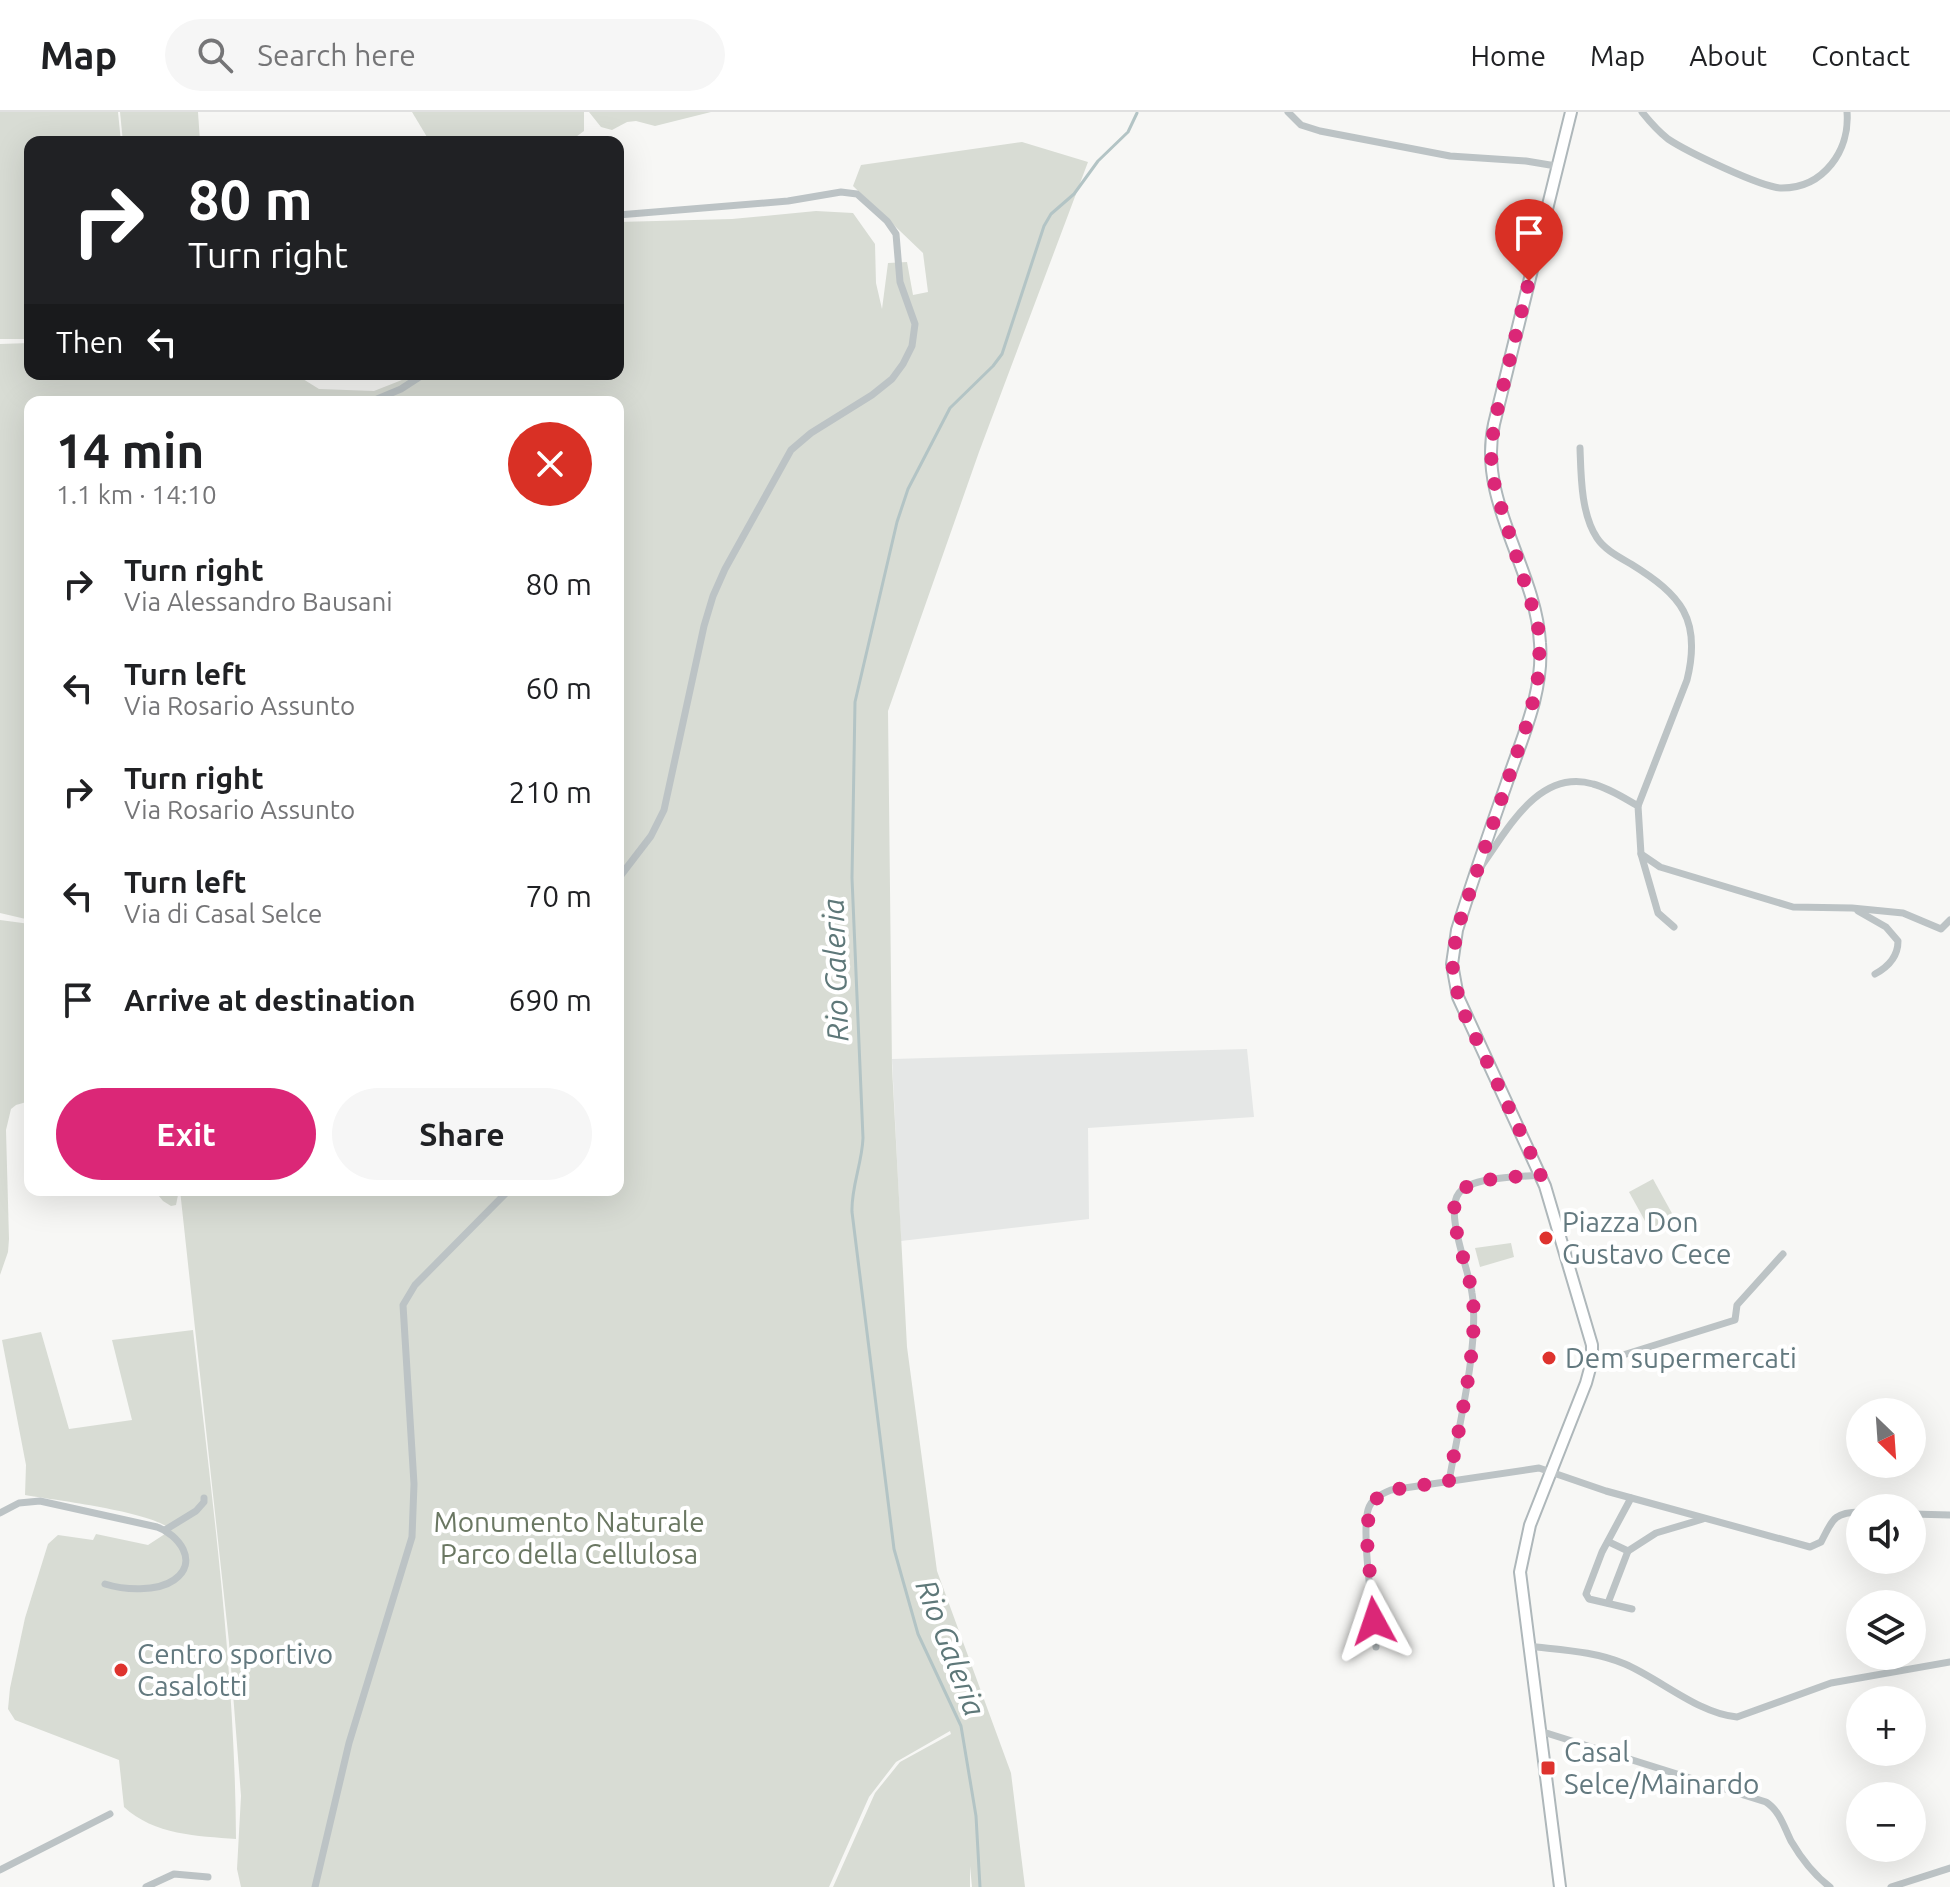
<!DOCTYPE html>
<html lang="en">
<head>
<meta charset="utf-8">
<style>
	:root { --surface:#fff; --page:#f6f6f6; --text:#202124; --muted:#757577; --line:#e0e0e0; --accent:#db2777 }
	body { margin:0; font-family:Ubuntu,sans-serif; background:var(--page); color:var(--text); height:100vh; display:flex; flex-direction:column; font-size:30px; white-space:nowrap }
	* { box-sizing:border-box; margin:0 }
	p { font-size:26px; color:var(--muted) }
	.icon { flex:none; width:44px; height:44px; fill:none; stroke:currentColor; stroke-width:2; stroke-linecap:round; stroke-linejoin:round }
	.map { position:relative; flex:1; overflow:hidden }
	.sheet { position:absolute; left:24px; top:284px; width:600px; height:800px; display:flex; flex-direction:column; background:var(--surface); border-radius:16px; box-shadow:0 8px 32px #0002 }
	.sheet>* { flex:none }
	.hud { position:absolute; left:24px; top:24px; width:600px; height:244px; border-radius:16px; box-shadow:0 8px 32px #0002; background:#202124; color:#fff; overflow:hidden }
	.needle { width:52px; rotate:155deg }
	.buttons { position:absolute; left:1846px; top:1286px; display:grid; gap:16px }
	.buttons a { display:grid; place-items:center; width:80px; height:80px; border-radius:50%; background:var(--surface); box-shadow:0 8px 32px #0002; font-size:40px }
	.pin { position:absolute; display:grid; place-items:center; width:68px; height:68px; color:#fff; margin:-82px -34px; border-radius:50% 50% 50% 0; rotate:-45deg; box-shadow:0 0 8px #0007 }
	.pin .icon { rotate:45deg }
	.me { position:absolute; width:88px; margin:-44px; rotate:355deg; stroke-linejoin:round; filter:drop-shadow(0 0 6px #0008) }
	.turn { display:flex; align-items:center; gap:28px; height:168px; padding:0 32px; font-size:36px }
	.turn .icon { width:104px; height:104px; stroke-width:2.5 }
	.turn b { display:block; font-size:56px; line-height:68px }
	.then { display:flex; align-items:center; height:76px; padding:0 32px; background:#0003; gap:16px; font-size:30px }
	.round { display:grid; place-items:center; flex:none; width:84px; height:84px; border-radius:42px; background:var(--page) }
	.overview { display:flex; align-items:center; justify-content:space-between; height:136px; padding:0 32px }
	h1 { font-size:48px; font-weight:700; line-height:60px }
	.cta { display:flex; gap:16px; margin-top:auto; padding:16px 32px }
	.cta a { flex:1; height:92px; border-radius:48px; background:var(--accent); color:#fff; font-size:32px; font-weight:700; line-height:92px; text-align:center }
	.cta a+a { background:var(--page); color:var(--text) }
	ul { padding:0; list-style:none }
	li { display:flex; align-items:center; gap:24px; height:104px; padding:0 32px }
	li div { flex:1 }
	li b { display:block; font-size:30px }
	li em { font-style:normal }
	header { display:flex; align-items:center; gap:48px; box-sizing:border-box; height:112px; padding:0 40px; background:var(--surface); border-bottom:2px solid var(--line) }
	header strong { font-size:38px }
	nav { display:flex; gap:44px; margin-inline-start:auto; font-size:28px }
	.search { width:560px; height:72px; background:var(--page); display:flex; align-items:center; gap:20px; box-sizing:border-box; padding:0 28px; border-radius:44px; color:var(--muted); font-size:30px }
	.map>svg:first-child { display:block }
	.built { fill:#e5e7e6 }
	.green { fill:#d8dcd4 }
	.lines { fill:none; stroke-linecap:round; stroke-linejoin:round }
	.stream { stroke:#b3c4c5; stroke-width:3 }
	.secondary-casing { stroke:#aeb7ba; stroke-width:14 }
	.minor { stroke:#bcc3c5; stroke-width:7 }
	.secondary { stroke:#fff; stroke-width:10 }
	.route { stroke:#db2777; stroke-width:14; stroke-dasharray:0 25.2 }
	.poi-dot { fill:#de332e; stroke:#fff; stroke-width:3 }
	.labels { text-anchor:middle; stroke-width:8; stroke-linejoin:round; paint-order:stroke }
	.poi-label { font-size:28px; fill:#63797f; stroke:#fff; text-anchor:start }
	.park-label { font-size:28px; fill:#6a7762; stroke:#fff }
	.water-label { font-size:30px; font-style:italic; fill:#5e7879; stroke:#fff }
</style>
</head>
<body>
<header>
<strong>Map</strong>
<div class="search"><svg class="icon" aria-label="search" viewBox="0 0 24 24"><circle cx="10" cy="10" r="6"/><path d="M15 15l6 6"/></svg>Search here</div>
<nav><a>Home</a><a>Map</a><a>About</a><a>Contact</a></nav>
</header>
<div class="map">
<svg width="1950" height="1775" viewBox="0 0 1950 1775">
	<rect width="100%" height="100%" fill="#f7f7f5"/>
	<!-- built -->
	<path class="built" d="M1247 937 1254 1005 1088 1016 1089 1107 901 1129 892 947Z"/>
	<!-- green -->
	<g class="green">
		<path d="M0 0H118L121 30H30V227H0Z"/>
		<path d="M120 0H198L200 30H123Z"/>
		<path d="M412 0H584V19L569 30H430Z"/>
		<path d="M589 0H711L655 14 636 9 627 10 612 18 601 15Z"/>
		<path d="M1022 30 1088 50 979 340 888 599 892 955 907 1235 937 1459 1011 1661 1025 1775H972L970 1754V1775H833L875 1681 900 1650 951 1622 950 1619 896 1650 869 1685 829 1775H241L237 1757 241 1684 229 1530 180 1078H618V290H30V808L0 801V232L30 231V262H295L319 277 374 279 417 262H618V110L732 107 816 99 853 101 875 132 876 171 882 197 888 151 907 150 913 183 928 180 923 141 853 74 861 53Z"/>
		<path d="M0 808 30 812V989L16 993 11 997 6 1018 9 1127 8 1140 0 1163Z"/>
		<path d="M1653 1067 1674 1105 1650 1118 1629 1080Z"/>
		<path d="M154 1078H179L176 1093 171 1094 163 1089Z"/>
		<path d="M1511 1131 1514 1145 1480 1155 1475 1136Z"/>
		<path d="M193 1218C212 1387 235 1556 236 1727 198 1724 154 1723 124 1695L119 1648 15 1608 8 1597 10 1576 25 1506 48 1432 58 1423 93 1428 96 1422 148 1433 171 1418C155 1400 54 1388 25 1383L26 1353 2 1228 41 1220 69 1317 132 1308 112 1228Z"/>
	</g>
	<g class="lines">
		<!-- stream -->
		<path class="stream" d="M980 1775 976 1704 961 1614 918 1522 894 1437 852 1100C851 1075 862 1052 863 1026L852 766 855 590 897 410 908 377 950 296 993 254 1002 242 1044 114 1051 102 1074 82 1098 49 1128 20 1137 1"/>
		<defs>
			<path id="secondary" d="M1560 1775 1520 1460 1530 1413 1586 1271 1592 1249V1233L1545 1074 1458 885 1452 852 1457 818C1472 770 1489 721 1506 673 1521 628 1544 581 1540 531 1536 457 1477 389 1494 312L1571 0"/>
		</defs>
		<!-- secondary casing -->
		<use href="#secondary" class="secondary-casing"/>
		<!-- minor -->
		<g class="minor">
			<path d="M1288 0 1301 13 1320 19 1450 44 1526 49 1556 54"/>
			<path d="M1642 0C1650 10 1658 19 1668 27 1686 39 1762 76 1782 76 1824 76 1850 38 1847 0"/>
			<path d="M618 103 788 89 841 80 857 82 887 109 896 122 900 170 915 212 912 234 903 252 892 267 872 283 811 321 791 338 725 457 713 484 704 514 664 698 651 724 618 767"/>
			<path d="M318 288 328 290"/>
			<path d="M370 290 401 277 424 262"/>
			<path d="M1580 336C1581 364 1581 402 1597 426 1605 438 1619 445 1631 452 1681 483 1702 507 1687 568L1638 694"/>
			<path d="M1641 742 1658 801 1674 815"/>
			<path d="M1478 759C1506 721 1537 656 1593 672 1609 676 1624 686 1638 694L1641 742 1660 755 1793 795 1852 796 1903 801 1941 817 1950 808"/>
			<path d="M1858 799 1886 815 1898 829C1898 845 1888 855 1875 862"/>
			<path d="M1591 1253 1735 1208 1737 1193 1783 1142"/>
			<path d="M1449 1369C1458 1318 1480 1231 1472 1181 1469 1158 1444 1100 1459 1081 1472 1064 1521 1065 1541 1063"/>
			<path d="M1631 1386 1602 1440 1586 1482 1589 1487 1632 1497"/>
			<path d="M0 1401 19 1391 40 1389 157 1415C178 1422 200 1450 174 1468 157 1480 124 1478 105 1472"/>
			<path d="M1912 1402 1950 1403"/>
			<path d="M165 1418 196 1399 204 1390V1386"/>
			<path d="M1609 1430 1628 1439 1656 1421 1703 1407"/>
			<path d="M1608 1491 1628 1439"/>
			<path d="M1528 1534C1561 1538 1595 1539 1625 1552 1660 1567 1699 1602 1737 1605L1831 1571 1950 1550"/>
			<path d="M1376 1535C1374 1504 1361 1424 1368 1398 1371 1387 1381 1382 1391 1378L1539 1356 1606 1379 1810 1435 1821 1430C1832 1410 1832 1400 1860 1400"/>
			<path d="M1540 1619 1766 1690C1780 1699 1784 1715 1791 1729 1801 1746 1814 1763 1830 1775"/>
			<path d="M0 1758 110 1702"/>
			<path d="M146 1775 174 1762 208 1765"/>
			<path d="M315 1775 349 1631 412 1425 414 1372 403 1193 415 1173 509 1078"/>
			<path d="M1891 1775 1950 1756"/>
		</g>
		<!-- secondary -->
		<use href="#secondary" class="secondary"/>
	</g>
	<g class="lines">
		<!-- route -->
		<path class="route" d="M1374 1509 1367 1429 1369 1395 1379 1384 1391 1378 1449 1369C1458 1318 1480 1230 1472 1181 1469 1158 1444 1099 1459 1081 1473 1064 1521 1065 1541 1063L1460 893 1452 852 1457 818 1530 603 1540 556 1538 513 1495 376 1491 344 1494 312 1529 169"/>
	</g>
	<!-- markers -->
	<g class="poi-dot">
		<circle cx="1546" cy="1126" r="8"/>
		<circle cx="1549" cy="1246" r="8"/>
		<circle cx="121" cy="1558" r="8"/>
		<rect x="1540" y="1648" width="16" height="16" rx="4"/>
	</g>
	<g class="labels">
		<!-- poi labels -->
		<g class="poi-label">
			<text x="1562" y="1120">Piazza Don<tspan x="1562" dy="32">Gustavo Cece</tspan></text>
			<text x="1565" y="1256">Dem supermercati</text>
			<text x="137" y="1552">Centro sportivo<tspan x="137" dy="32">Casalotti</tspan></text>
			<text x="1564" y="1650">Casal<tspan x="1564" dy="32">Selce/Mainardo</tspan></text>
		</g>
		<!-- park labels -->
		<g class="park-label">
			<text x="569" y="1420">Monumento Naturale<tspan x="569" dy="32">Parco della Cellulosa</tspan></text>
		</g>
		<!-- water labels -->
		<g class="water-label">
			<text transform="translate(836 858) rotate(-92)" y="10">Rio Galeria</text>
			<text transform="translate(950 1536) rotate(69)" y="10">Rio Galeria</text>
		</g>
	</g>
</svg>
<div class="buttons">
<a><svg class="needle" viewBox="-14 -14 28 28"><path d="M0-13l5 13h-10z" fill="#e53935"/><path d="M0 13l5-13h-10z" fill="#757577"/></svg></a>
<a><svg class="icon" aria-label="sound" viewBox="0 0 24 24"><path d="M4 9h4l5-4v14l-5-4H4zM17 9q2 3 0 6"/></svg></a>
<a><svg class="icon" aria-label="layers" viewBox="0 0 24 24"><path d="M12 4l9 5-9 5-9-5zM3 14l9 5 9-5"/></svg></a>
<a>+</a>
<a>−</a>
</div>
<div class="pin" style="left:1529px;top:169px;background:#d93025"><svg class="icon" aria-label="arrive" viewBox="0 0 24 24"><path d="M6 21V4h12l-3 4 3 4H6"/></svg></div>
<svg class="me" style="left:1374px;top:1509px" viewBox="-20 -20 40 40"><path d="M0-17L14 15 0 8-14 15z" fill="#db2777" stroke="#fff" stroke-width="4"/></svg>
<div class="hud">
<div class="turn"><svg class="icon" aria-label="right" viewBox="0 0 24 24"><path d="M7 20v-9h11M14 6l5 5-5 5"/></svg><div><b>80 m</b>Turn right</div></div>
<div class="then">Then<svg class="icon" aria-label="left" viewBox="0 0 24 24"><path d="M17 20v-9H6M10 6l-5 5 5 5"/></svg></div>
</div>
<section class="sheet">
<div class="overview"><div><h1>14 min</h1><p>1.1 km · 14:10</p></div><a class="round" style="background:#d93025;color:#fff"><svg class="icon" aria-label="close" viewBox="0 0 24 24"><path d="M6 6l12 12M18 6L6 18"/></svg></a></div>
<ul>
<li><svg class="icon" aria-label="right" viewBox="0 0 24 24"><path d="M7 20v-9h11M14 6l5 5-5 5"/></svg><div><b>Turn right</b><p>Via Alessandro Bausani</p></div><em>80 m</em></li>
<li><svg class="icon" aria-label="left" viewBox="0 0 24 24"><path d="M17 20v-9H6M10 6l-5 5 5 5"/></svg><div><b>Turn left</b><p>Via Rosario Assunto</p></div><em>60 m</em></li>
<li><svg class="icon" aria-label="right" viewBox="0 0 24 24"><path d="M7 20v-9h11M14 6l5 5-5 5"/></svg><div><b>Turn right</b><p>Via Rosario Assunto</p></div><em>210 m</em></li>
<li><svg class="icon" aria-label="left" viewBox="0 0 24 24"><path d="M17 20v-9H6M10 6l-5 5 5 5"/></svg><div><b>Turn left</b><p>Via di Casal Selce</p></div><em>70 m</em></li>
<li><svg class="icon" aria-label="arrive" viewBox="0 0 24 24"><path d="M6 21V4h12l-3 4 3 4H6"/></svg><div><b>Arrive at destination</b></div><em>690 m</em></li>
</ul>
<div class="cta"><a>Exit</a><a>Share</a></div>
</section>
</div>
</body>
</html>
